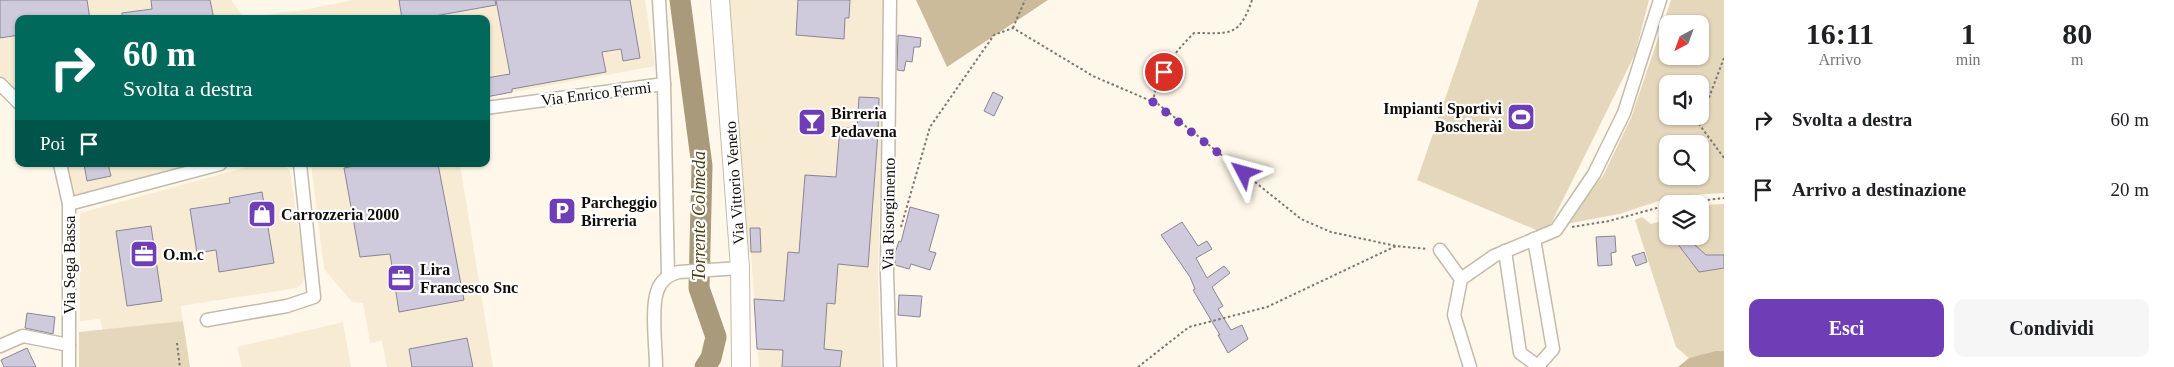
<!DOCTYPE html>
<html lang="it">
<head>
<meta charset="utf-8">
<style>
	:root { --surface:#fff; --page:#f6f6f6; --text:#202124; --muted:#757577; --accent:#6f3eb6 }
	body { margin:0; font-family:"Times New Roman",serif; background:var(--page); color:var(--text); height:100vh; display:flex; flex-direction:column; font-size:19px; white-space:nowrap }
	* { box-sizing:border-box; margin:0 }
	p { font-size:16px; color:var(--muted) }
	.icon { flex:none; width:28px; height:28px; fill:none; stroke:currentColor; stroke-width:2; stroke-linecap:round; stroke-linejoin:round }
	.map { position:relative; flex:1; overflow:hidden }
	.sheet { display:flex; flex-direction:column; background:var(--surface); width:450px }
	.sheet>* { flex:none }
	.banner { position:absolute; left:15px; top:15px; width:475px; height:152px; border-radius:10px; box-shadow:0 1px 4px #0004; background:#00695c; color:#fff; overflow:hidden }
	.needle { width:32px; rotate:221deg }
	.buttons { position:absolute; left:1659px; top:15px; display:grid; gap:10px }
	.buttons a { display:grid; place-items:center; width:50px; height:50px; border-radius:10px; background:var(--surface); box-shadow:0 1px 4px #0004; font-size:25px }
	.pin { position:absolute; display:grid; place-items:center; width:42px; height:42px; color:#fff; margin:-21px; border:2px solid #fff; border-radius:50%; box-shadow:0 1px 5px #0007 }
	.me { position:absolute; width:55px; margin:-28px; rotate:309deg; stroke-linejoin:round; filter:drop-shadow(0 0 4px #0008) }
	.turn { display:flex; align-items:center; gap:18px; height:105px; padding:0 25px; font-size:22px }
	.turn .icon { width:65px; height:65px; stroke-width:2.5 }
	.turn b { display:block; font-size:35px; line-height:42px }
	.then { display:flex; align-items:center; height:48px; padding:0 25px; background:#0003; gap:10px; font-size:19px }
	.eta { display:flex; justify-content:space-evenly; align-items:center; height:85px; text-align:center }
	.eta b { font-size:30px; font-weight:600; line-height:35px }
	.primary-button { display:flex; gap:10px; margin-top:auto; padding:10px 25px }
	.primary-button a { flex:1; height:58px; border-radius:10px; background:var(--accent); color:#fff; font-size:20px; font-weight:600; line-height:58px; text-align:center }
	.primary-button a+a { background:var(--page); color:var(--text) }
	ul { padding:0; list-style:none }
	li { display:flex; align-items:center; gap:15px; height:70px; padding:0 25px }
	li div { flex:1 }
	li b { display:block; font-size:19px }
	li em { font-style:normal }
	main { display:flex; flex:1; min-height:0 }
	.map>svg:first-child { display:block }
	.built { fill:#f8ebd3 }
	.green { fill:#e5d7bb; fill-rule:evenodd }
	.forest { fill:#cbbb9b }
	.lines { fill:none; stroke-linecap:round; stroke-linejoin:round }
	.river { stroke:#aa9a7c; stroke-width:21 }
	.building { fill:#cfcbdc; stroke:#898595 }
	.street-casing { stroke:#c3bbaa; stroke-width:15 }
	.secondary-casing { stroke:#c3bbaa; stroke-width:20 }
	.path { stroke:#7d786f; stroke-width:2; stroke-dasharray:2.5 2.5; stroke-linecap:butt }
	.street { stroke:#fff; stroke-width:12 }
	.secondary { stroke:#fff; stroke-width:18 }
	.route { stroke:#6f3eb6; stroke-width:9; stroke-dasharray:0 16.2 }
	.labels { text-anchor:middle; stroke-width:4.5; stroke-linejoin:round; paint-order:stroke }
	.street-label { font-size:16px; fill:#0f0c07; stroke:#fff }
	.poi-label { font-size:16px; font-weight:bold; fill:#0f0c07; stroke:#fff; text-anchor:start }
	.water-label { font-size:18px; font-style:italic; fill:#4c3a12; stroke:#fff }
</style>
</head>
<body>
<main>
<div class="map">
<svg width="1724" height="367" viewBox="0 0 1724 367">
	<rect width="100%" height="100%" fill="#fff8ea"/>
	<!-- built -->
	<g class="built">
		<path d="M0 0H231L244 18 309 9 353 0H645L655 66 486 97V19H19V98L0 79Z"/>
		<path d="M726 0H890L883 73 878 274 881 367H759L751 253 744 252Z"/>
		<path d="M63 164H199L79 196 72 193Z"/>
		<path d="M258 164H283L290 171 305 273 303 282 297 288 181 306 183 321 103 330 100 319 80 321V213Z"/>
		<path d="M311 164H460L493 367H387L382 341 370 343 363 303 352 302 324 269Z"/>
		<path d="M343 322 351 367H242L237 347Z"/>
	</g>
	<!-- green -->
	<g class="green">
		<path d="M1479 0H1649L1635 54 1546 234 1417 180Z"/>
		<path d="M1671 0H1724V193L1674 196 1619 214 1566 224 1604 174 1631 118ZM1668 24H1700V56H1668ZM1668 84H1700V116H1668ZM1668 144H1700V176H1668Z"/>
		<path d="M1724 204V351L1689 358 1676 347 1635 220 1642 217 1651 224 1667 219 1668 236H1700V205Z"/>
		<path d="M183 321 190 367H79V332Z"/>
	</g>
	<!-- forest -->
	<g class="forest">
		<path d="M916 0H1048L947 67Z"/>
		<path d="M1716 351H1724V367H1678L1689 358Z"/>
	</g>
	<g class="lines">
		<!-- river -->
		<path class="river" d="M680 0 702 166 699 288 716 337 711 358 705 367"/>
	</g>
	<!-- building -->
	<g class="building">
		<path d="M0 0H87L90 19H19V35L0 38Z"/>
		<path d="M151 0H210L214 19H122V13L152 9Z"/>
		<path d="M399 0H495L496 5 418 19H402Z"/>
		<path d="M496 0H630L640 58 623 61 621 49 602 52 606 72 512 89V92L486 97V78L510 74Z"/>
		<path d="M798 0H850L849 18H845L844 39 796 35Z"/>
		<path d="M898 35 921 38 920 47H914L912 62 906 61 904 71 897 70Z"/>
		<path d="M993 92 1003 97 994 116 984 111Z"/>
		<path d="M859 97 879 98 878 133 868 267 838 264 835 304 827 303 824 349 842 351 840 367H782L783 350 757 349 754 299 784 301 788 252 799 253 805 175 836 177 840 127 857 129Z"/>
		<path d="M84 164H108L111 176 87 181Z"/>
		<path d="M365 164H438L464 300 399 312 390 254 360 257 344 168Z"/>
		<path d="M262 192 274 263 219 272 216 250 197 253 190 209 230 203 229 198Z"/>
		<path d="M910 207 939 215 929 251 936 253 930 270 911 264 909 269 895 265V253L899 241 901 242Z"/>
		<path d="M1182 222 1198 246 1207 241 1212 249 1196 258 1207 278 1224 266 1230 273 1212 287 1223 306 1218 309 1231 330 1242 325 1248 339 1228 353 1218 335H1220L1193 290 1195 289 1190 277 1161 235Z"/>
		<path d="M151 226 162 301 127 306 116 231Z"/>
		<path d="M750 228H760L761 252H751Z"/>
		<path d="M1615 236 1616 252 1611 253 1612 265 1598 266 1596 237Z"/>
		<path d="M1686 237 1706 255H1724V268L1699 272 1677 243Z"/>
		<path d="M1644 252 1647 262 1636 266 1632 256Z"/>
		<path d="M899 295 922 296 920 317 898 315Z"/>
		<path d="M27 313 55 317 53 334 25 328Z"/>
		<path d="M467 338 473 367H412L409 349Z"/>
		<path d="M27 348 36 367H4L1 360Z"/>
	</g>
	<g class="lines">
		<defs>
			<g id="street">
				<path d="M659 0 664 84 668 276"/>
				<path d="M0 84 19 103"/>
				<path d="M486 108 664 84"/>
				<path d="M60 164 69 204V367"/>
				<path d="M69 204 220 164"/>
				<path d="M1440 250 1461 279"/>
				<path d="M1505 251 1520 353 1538 366 1553 349 1534 239"/>
				<path d="M207 320 287 306 314 297 300 164"/>
				<path d="M0 346 23 336 69 345"/>
				<path d="M656 367C656 348 651 309 657 292 660 281 669 274 679 272L740 268"/>
				<path d="M890 367 887 273 890 0"/>
				<path d="M1470 367 1454 315 1461 279 1494 256 1556 230 1594 174 1624 113 1660 0"/>
			</g>
			<path id="secondary" d="M720 0 740 268 741 367"/>
		</defs>
		<!-- street casing -->
		<use href="#street" class="street-casing"/>
		<!-- secondary casing -->
		<use href="#secondary" class="secondary-casing"/>
		<!-- path -->
		<g class="path">
			<path d="M1013 28 1025 0"/>
			<path d="M1724 58 1699 124 1724 158"/>
			<path d="M1153 102C1157 74 1174 53 1194 33 1230 33 1239 38 1252 0"/>
			<path d="M1673 204 1724 198"/>
			<path d="M901 227 930 127 994 35 1013 28 1093 76 1158 104 1301 219 1331 232 1396 246"/>
			<path d="M1572 227 1609 221 1668 205"/>
			<path d="M177 343 180 367"/>
			<path d="M1138 367 1189 327 1267 307 1396 246 1427 249"/>
		</g>
		<!-- street -->
		<use href="#street" class="street"/>
		<!-- secondary -->
		<use href="#secondary" class="secondary"/>
	</g>
	<g class="lines">
		<!-- route -->
		<path class="route" d="M1164 72 1155 89 1153 102 1244 173"/>
	</g>
	<!-- icons -->
	<defs>
		<symbol id="stadium-square" viewBox="-11 -11 22 22"><rect x="-9" y="-9" width="18" height="18" rx="4" fill="#6f3eb6" stroke="#fff"/><path d="M0-5a6.5 5 0 1 0 0 10a6.5 5 0 1 0 0-10ZM-3.5-1.8h7v3.6h-7Z" fill="#fff"/></symbol>
		<symbol id="bar-square" viewBox="-11 -11 22 22"><rect x="-9" y="-9" width="18" height="18" rx="4" fill="#6f3eb6" stroke="#fff"/><path d="M-6-5H6L.8 .8V4.5H3.5V6h-7V4.5H-.8V.8Z" fill="#fff"/></symbol>
		<symbol id="parking-square" viewBox="-11 -11 22 22"><rect x="-9" y="-9" width="18" height="18" rx="4" fill="#6f3eb6" stroke="#fff"/><path d="M-3.5-5.5H1a3.5 3.5 0 0 1 0 7H-1V5.5H-3.5ZM-1-3.4V-.6H.8a1.4 1.4 0 0 0 0-2.8Z" fill="#fff"/></symbol>
		<symbol id="shop-square" viewBox="-11 -11 22 22"><rect x="-9" y="-9" width="18" height="18" rx="4" fill="#6f3eb6" stroke="#fff"/><path d="M-5-2.5h2.3a2.7 3.5 0 0 1 5.4 0H5L5.5 6h-11ZM-1.5-2.5h3a1.5 2.3 0 0 0-3 0Z" fill="#fff"/></symbol>
		<symbol id="office-square" viewBox="-11 -11 22 22"><rect x="-9" y="-9" width="18" height="18" rx="4" fill="#6f3eb6" stroke="#fff"/><path d="M-6-3h4V-5.5h4V-3h4V5H-6ZM-1-4.5V-3h2v-1.5ZM-6 0V1H6V0Z" fill="#fff"/></symbol>
	</defs>
	<g fill-rule="evenodd">
		<use href="#stadium-square" x="1505" y="101" width="32" height="32"/>
		<use href="#bar-square" x="796" y="106" width="32" height="32"/>
		<use href="#parking-square" x="546" y="195" width="32" height="32"/>
		<use href="#shop-square" x="246" y="198" width="32" height="32"/>
		<use href="#office-square" x="128" y="238" width="32" height="32"/>
		<use href="#office-square" x="385" y="262" width="32" height="32"/>
	</g>
	<g class="labels">
		<!-- street labels -->
		<g class="street-label">
			<text transform="translate(596 93) rotate(-7)" y="6">Via Enrico Fermi</text>
			<text transform="translate(734 183) rotate(-94)" y="6">Via Vittorio Veneto</text>
			<text transform="translate(888 214) rotate(-89)" y="6">Via Risorgimento</text>
			<text transform="translate(69 265) rotate(-90)" y="6">Via Sega Bassa</text>
		</g>
		<!-- poi labels -->
		<g class="poi-label">
			<text x="1502" y="114" text-anchor="end">Impianti Sportivi<tspan x="1502" dy="18">Boscherài</tspan></text>
			<text x="831" y="119">Birreria<tspan x="831" dy="18">Pedavena</tspan></text>
			<text x="581" y="208">Parcheggio<tspan x="581" dy="18">Birreria</tspan></text>
			<text x="281" y="220">Carrozzeria 2000</text>
			<text x="163" y="260">O.m.c</text>
			<text x="420" y="275">Lira<tspan x="420" dy="18">Francesco Snc</tspan></text>
		</g>
		<!-- water labels -->
		<g class="water-label">
			<text transform="translate(699 216) rotate(-90)" y="6">Torrente Colmeda</text>
		</g>
	</g>
</svg>
<div class="buttons">
<a><svg class="needle" viewBox="-14 -14 28 28"><path d="M0-13l5 13h-10z" fill="#e53935"/><path d="M0 13l5-13h-10z" fill="#757577"/></svg></a>
<a><svg class="icon" aria-label="sound" viewBox="0 0 24 24"><path d="M4 9h4l5-4v14l-5-4H4zM17 9q2 3 0 6"/></svg></a>
<a><svg class="icon" aria-label="search" viewBox="0 0 24 24"><circle cx="10" cy="10" r="6"/><path d="M15 15l6 6"/></svg></a>
<a><svg class="icon" aria-label="layers" viewBox="0 0 24 24"><path d="M12 4l9 5-9 5-9-5zM3 14l9 5 9-5"/></svg></a>
</div>
<div class="pin" style="left:1164px;top:72px;background:#d93025"><svg class="icon" aria-label="arrive" viewBox="0 0 24 24"><path d="M6 21V4h12l-3 4 3 4H6"/></svg></div>
<svg class="me" style="left:1244px;top:173px" viewBox="-20 -20 40 40"><path d="M0-17L14 15 0 8-14 15z" fill="#6f3eb6" stroke="#fff" stroke-width="4"/></svg>
<div class="banner">
<div class="turn"><svg class="icon" aria-label="right" viewBox="0 0 24 24"><path d="M7 20v-9h11M14 6l5 5-5 5"/></svg><div><b>60 m</b>Svolta a destra</div></div>
<div class="then">Poi<svg class="icon" aria-label="arrive" viewBox="0 0 24 24"><path d="M6 21V4h12l-3 4 3 4H6"/></svg></div>
</div>
</div>
<section class="sheet">
<div class="eta">
<div><b>16:11</b><p>Arrivo</p></div>
<div><b>1</b><p>min</p></div>
<div><b>80</b><p>m</p></div>
</div>
<ul>
<li><svg class="icon" aria-label="right" viewBox="0 0 24 24"><path d="M7 20v-9h11M14 6l5 5-5 5"/></svg><div><b>Svolta a destra</b></div><em>60 m</em></li>
<li><svg class="icon" aria-label="arrive" viewBox="0 0 24 24"><path d="M6 21V4h12l-3 4 3 4H6"/></svg><div><b>Arrivo a destinazione</b></div><em>20 m</em></li>
</ul>
<div class="primary-button"><a>Esci</a><a>Condividi</a></div>
</section>
</main>
</body>
</html>
